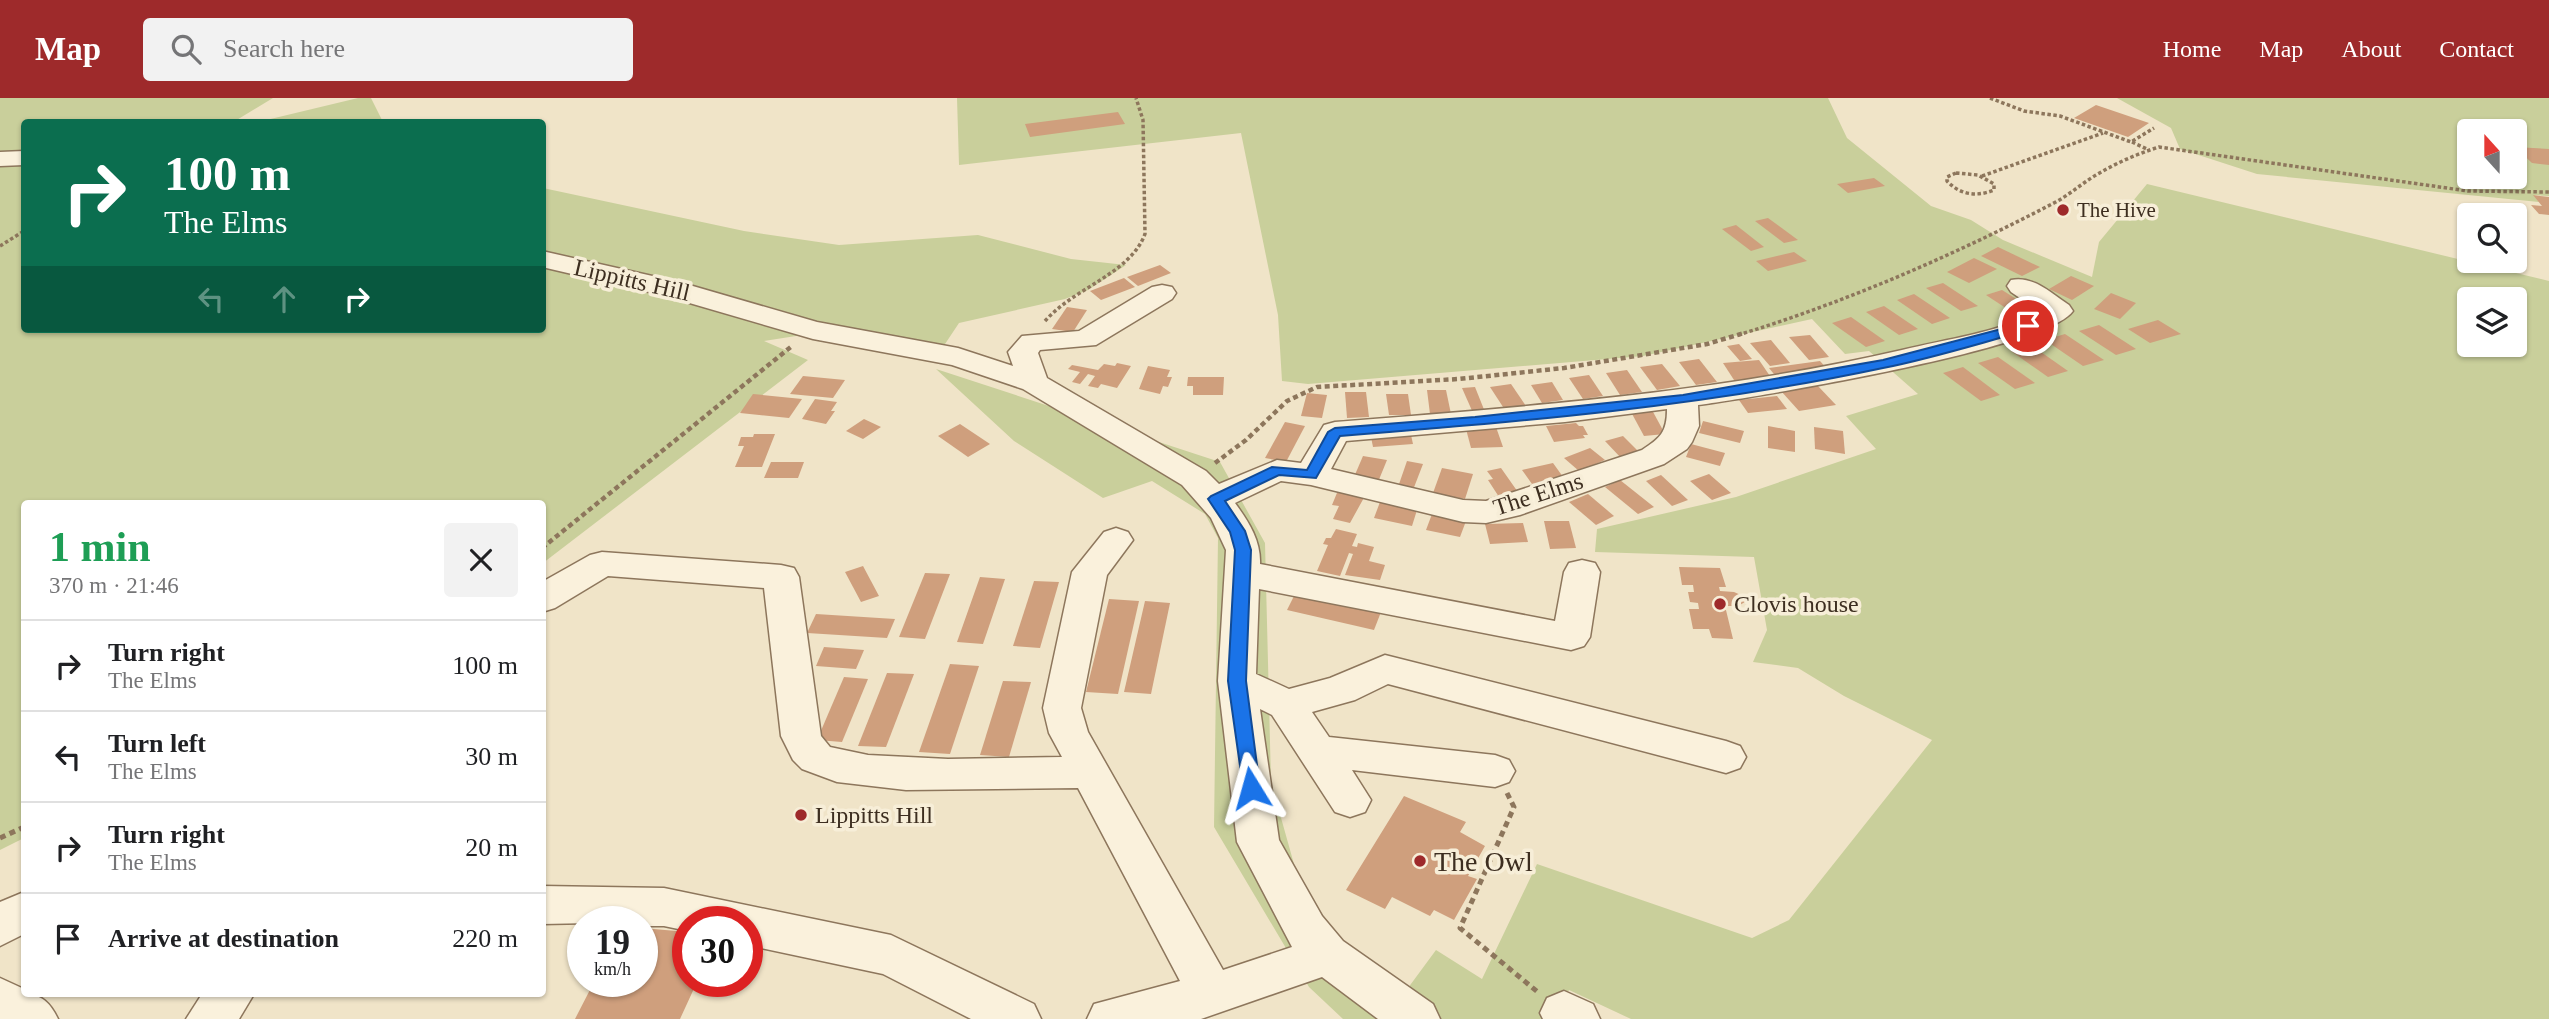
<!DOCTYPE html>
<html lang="en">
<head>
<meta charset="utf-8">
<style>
	:root { --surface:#fff; --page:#f2f2f2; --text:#202124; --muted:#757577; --line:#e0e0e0; --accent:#9e2a2b }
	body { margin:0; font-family:Georgia,serif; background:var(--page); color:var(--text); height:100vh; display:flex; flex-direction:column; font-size:26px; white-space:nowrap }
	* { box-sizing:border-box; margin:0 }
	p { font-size:23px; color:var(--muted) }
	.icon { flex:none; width:38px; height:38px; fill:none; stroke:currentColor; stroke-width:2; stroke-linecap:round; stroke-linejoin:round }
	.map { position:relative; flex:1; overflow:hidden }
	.panel { position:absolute; left:21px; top:402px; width:525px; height:497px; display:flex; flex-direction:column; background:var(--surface); border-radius:7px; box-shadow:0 2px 5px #0004 }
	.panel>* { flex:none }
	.top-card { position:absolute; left:21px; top:21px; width:525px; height:214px; border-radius:7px; box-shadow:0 2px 5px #0004; background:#0b6e4f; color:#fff; overflow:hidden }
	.needle { width:46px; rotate:339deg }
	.fabs { position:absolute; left:2457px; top:21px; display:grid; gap:14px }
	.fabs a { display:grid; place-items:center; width:70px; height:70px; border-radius:7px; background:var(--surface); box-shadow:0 2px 5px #0004; font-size:35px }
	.speed { position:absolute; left:567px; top:808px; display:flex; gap:14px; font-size:35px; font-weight:700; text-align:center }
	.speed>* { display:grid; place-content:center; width:91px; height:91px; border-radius:50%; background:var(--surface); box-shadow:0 2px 5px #0004; line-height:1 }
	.speed small { font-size:18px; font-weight:400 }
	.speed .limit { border:10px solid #d22; background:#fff; color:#111 }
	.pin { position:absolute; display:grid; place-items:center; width:60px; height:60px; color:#fff; margin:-30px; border:4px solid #fff; border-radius:50%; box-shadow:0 2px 7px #0007 }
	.me { position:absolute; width:77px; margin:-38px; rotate:352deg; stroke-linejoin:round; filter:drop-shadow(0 0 5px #0008) }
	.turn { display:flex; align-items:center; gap:24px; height:147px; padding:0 28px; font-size:32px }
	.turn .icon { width:91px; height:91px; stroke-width:2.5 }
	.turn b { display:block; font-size:49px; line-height:60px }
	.lanes { display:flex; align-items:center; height:66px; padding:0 28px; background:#0003; justify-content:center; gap:35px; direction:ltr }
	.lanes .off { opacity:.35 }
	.round { display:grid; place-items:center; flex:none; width:74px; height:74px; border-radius:7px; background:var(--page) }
	.headline { display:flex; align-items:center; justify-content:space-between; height:119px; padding:0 28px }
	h1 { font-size:42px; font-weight:800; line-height:52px; color:#1e9e55 }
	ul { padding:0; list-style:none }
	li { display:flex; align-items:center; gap:21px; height:91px; padding:0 28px; border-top:2px solid var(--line) }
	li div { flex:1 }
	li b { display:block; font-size:26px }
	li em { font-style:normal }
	header { display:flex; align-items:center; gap:42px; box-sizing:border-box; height:98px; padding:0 35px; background:var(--accent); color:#fff }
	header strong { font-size:33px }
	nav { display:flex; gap:38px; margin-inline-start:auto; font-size:24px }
	.search { width:490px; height:63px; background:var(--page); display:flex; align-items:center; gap:18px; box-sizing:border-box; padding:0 24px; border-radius:7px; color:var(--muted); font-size:26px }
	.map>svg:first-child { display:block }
	.green { fill:#c9cf9b; fill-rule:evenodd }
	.building { fill:#cf9f7d }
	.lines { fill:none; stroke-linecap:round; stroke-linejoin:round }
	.minor-casing { stroke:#8d765c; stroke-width:3 }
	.path-far2 { stroke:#8d765c; stroke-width:3.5; stroke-dasharray:3.5 2.5; stroke-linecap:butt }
	.path-far1 { stroke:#8d765c; stroke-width:4.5; stroke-dasharray:5 3.5; stroke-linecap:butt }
	.path { stroke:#8d765c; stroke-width:5; stroke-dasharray:6 4.5; stroke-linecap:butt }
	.minor { fill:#faf1dc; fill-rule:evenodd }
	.route { fill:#1a73e8; stroke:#114b97; stroke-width:2 }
	.poi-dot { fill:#9e2a2b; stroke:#f7eed8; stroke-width:2.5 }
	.labels { text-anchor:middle; stroke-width:7; stroke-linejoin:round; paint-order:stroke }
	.far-poi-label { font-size:21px; fill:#3d2e20; stroke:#f7eed8; text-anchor:start }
	.street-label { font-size:24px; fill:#3d2e20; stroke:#f7eed8 }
	.poi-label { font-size:24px; fill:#3d2e20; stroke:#f7eed8; text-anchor:start }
	.near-poi-label { font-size:28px; fill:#3d2e20; stroke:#f7eed8; text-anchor:start }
</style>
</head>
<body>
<header>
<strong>Map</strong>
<div class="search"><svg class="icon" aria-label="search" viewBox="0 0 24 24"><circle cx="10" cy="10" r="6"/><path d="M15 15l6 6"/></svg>Search here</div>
<nav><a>Home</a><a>Map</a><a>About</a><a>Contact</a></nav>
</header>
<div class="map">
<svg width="2549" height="921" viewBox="0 0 2549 921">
	<rect width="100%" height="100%" fill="#f0e4c8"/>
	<!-- green -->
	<g class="green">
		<path d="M0 0H273L235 23 258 24 358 0H371L383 24H24V231H542L543 90 744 133 839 147 978 137 1071 161 1126 167 1088 192 1065 201 959 225 937 258 847 230 764 243 808 262 543 465 542 406H24V740L0 752Z"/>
		<path d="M957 0H1828L1847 40 1931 108 1971 122 2003 142 2092 179 2099 144 2147 86 2549 183V921H1631L1569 892 1554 921H1343L1309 889 1214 729 1218 440 1205 416 1152 383 1103 400 1014 343 936 271 1220 364 1265 445 1271 684 1299 784 1343 845 1408 890 1436 852 1482 881 1537 766 1752 840 1789 822 1932 642 1844 598 1798 570 1753 564 1767 532 1754 459 1595 454 1597 431 1736 399 1876 351 1846 318 1918 296 1869 253 1845 256 1812 221 1643 258 1308 286 1282 283 1278 217 1241 35 959 67ZM2469 201H2515V247H2469Z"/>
		<path d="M2117 0H2549V98L2534 97 2539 104 2257 76 2180 51 2171 30ZM2469 33H2515V79H2469Z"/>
	</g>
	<!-- building -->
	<g class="building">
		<path d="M2096 7 2149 25 2128 39 2074 20Z"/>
		<path d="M1118 14 1125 26 1030 39 1025 26Z"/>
		<path d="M2515 49 2549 51V67L2532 65Z"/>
		<path d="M1874 80 1885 88 1848 95 1837 86Z"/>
		<path d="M2533 97 2549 99V117L2539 116 2531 107 2542 108Z"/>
		<path d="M1768 120 1798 142 1784 145 1755 123Z"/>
		<path d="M1736 127 1764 149 1751 153 1722 131Z"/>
		<path d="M1998 149 2040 169 2022 178 1981 158Z"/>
		<path d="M1794 154 1807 163 1768 173 1756 163Z"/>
		<path d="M1974 160 1997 171 1969 185 1947 174Z"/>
		<path d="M2481 163H2513L2512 171 2481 164Z"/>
		<path d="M1160 167 1171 175 1138 188 1127 179Z"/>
		<path d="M2071 178 2094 188 2072 202 2049 191Z"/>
		<path d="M1124 180 1135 189 1101 202 1090 193Z"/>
		<path d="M1943 185 1978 208 1961 213 1926 190Z"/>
		<path d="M2002 192 2037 214 2021 220 1986 197Z"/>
		<path d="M2111 195 2136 205 2120 221 2094 211Z"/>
		<path d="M1914 196 1950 220 1932 226 1897 202Z"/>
		<path d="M1884 208 1918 231 1899 237 1866 214Z"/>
		<path d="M1067 209 1087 212 1073 234 1052 231Z"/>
		<path d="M1851 219 1885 243 1866 249 1832 225Z"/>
		<path d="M2158 222 2181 236 2150 245 2128 231Z"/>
		<path d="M2099 227 2136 251 2116 257 2079 233Z"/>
		<path d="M2065 236 2104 262 2083 268 2045 242Z"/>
		<path d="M1810 237 1829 259 1809 262 1789 239Z"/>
		<path d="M1771 242 1790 265 1770 268 1750 245Z"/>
		<path d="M1739 246 1752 261 1740 263 1727 248Z"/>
		<path d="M2031 247 2068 273 2048 279 2011 253Z"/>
		<path d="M1998 259 2035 285 2015 291 1978 265Z"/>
		<path d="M1699 261 1717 284 1696 287 1679 264Z"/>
		<path d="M1759 262 1772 281 1734 282 1723 265Z"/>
		<path d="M1820 263 1829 273 1778 281 1769 270Z"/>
		<path d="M1117 265 1131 268 1117 290 1101 286 1098 290 1088 288 1095 278 1088 276 1080 286 1072 284 1080 274 1068 271 1072 267 1098 272 1104 266 1115 268Z"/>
		<path d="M1662 266 1680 288 1657 292 1640 269Z"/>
		<path d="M1148 268 1170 272 1167 279H1172L1168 289 1163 288 1160 296 1139 291Z"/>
		<path d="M1963 269 2000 297 1981 303 1943 275Z"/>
		<path d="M1627 272 1642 294 1620 297 1606 275Z"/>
		<path d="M1589 277 1603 298 1583 301 1569 280Z"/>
		<path d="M803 278 845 282 833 300 790 296Z"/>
		<path d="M1188 279H1224L1223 297H1193V288H1187Z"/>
		<path d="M1552 284 1563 302 1542 305 1531 287Z"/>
		<path d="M1511 286 1526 308 1505 312 1490 289Z"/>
		<path d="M1817 287 1836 307 1799 313 1781 293Z"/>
		<path d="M1475 289 1485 314 1473 315 1462 290Z"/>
		<path d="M1427 292H1446L1451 316H1430Z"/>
		<path d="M1345 294H1366L1369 319 1347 320Z"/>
		<path d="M1307 295 1327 297 1322 320 1301 318Z"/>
		<path d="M753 296 802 301 789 320 740 315Z"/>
		<path d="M1386 296H1408L1411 317H1389Z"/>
		<path d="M1777 298 1787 311 1748 315 1739 302Z"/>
		<path d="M815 301 837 304 831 313H835L826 326 802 321Z"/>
		<path d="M1652 312 1665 336 1644 338 1631 314Z"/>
		<path d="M864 321 881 329 863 341 846 333Z"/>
		<path d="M1703 323 1744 333 1740 345 1699 335Z"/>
		<path d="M1285 324 1305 328 1286 364 1265 360Z"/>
		<path d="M1576 325 1579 328H1583L1588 337H1583L1585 340 1554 344 1546 328Z"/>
		<path d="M960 326 990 346 968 359 938 338Z"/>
		<path d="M1768 328 1795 333V354L1768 350Z"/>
		<path d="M1496 329 1503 349 1471 350 1466 331Z"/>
		<path d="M1814 329 1843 333 1845 356 1815 351Z"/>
		<path d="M754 336H775L762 369H735L744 348H738L741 339H753Z"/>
		<path d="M1411 337 1413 346 1373 349 1371 339Z"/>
		<path d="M1623 338 1639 354 1621 360 1605 343Z"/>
		<path d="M1691 346 1725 355 1720 368 1686 359Z"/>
		<path d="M1590 350 1605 362 1579 373 1564 360Z"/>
		<path d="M1363 358 1387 362 1378 384 1354 379Z"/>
		<path d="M1407 363 1423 366 1413 392 1398 389Z"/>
		<path d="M771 364H804L798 380H764Z"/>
		<path d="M1553 365 1566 383 1545 388 1542 384 1532 386 1522 372Z"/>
		<path d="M1442 370 1473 376 1465 401 1433 395Z"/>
		<path d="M1501 370 1520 397 1501 402 1488 382 1493 381 1487 373Z"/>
		<path d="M1709 376 1731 395 1712 402 1690 383Z"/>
		<path d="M1661 377 1688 402 1672 408 1646 383Z"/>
		<path d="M1620 382 1654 409 1638 416 1605 389Z"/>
		<path d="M1339 390 1366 396 1350 425 1333 421 1339 408 1332 407Z"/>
		<path d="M1588 396 1614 418 1596 427 1569 404Z"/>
		<path d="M1380 404 1417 412 1412 428 1374 420Z"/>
		<path d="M1432 416 1466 423 1460 439 1426 432Z"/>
		<path d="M1544 423H1569L1576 450 1550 451Z"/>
		<path d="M1523 425 1528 444 1490 446 1485 426Z"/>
		<path d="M1336 431 1357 436 1352 448 1357 449 1358 445 1374 449 1369 463 1385 467 1380 482 1345 477 1353 456 1349 455 1340 478 1317 473 1328 447 1323 446 1326 440H1331Z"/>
		<path d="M863 468 879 498 861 504 845 474Z"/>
		<path d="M1679 469 1720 470 1726 489H1719L1720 493 1734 494 1743 498 1745 504 1738 508H1725L1733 541 1712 540 1709 531H1693L1689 511H1699L1698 505 1690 504 1688 494H1694L1693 487H1682Z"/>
		<path d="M925 475 950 476 925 541 899 539Z"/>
		<path d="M980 479 1005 481 983 546 957 544Z"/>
		<path d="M1034 483 1059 484 1040 550 1013 548Z"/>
		<path d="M1296 494 1381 514 1374 532 1287 512Z"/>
		<path d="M1109 501 1139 503 1118 596 1086 594Z"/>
		<path d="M1145 503 1170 505 1151 596 1124 594Z"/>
		<path d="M816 516 895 521 887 540 807 535Z"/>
		<path d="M824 549 864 552 856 571 816 568Z"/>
		<path d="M950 566 979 568 950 656 919 654Z"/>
		<path d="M887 575 914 576 886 649 858 648Z"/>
		<path d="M844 579 868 581 842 644 817 642Z"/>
		<path d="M1003 583 1031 584 1009 659 980 657Z"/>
		<path d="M1404 698 1466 724 1460 734 1485 748 1468 778 1477 781 1454 822 1434 812 1430 818 1392 799 1385 811 1346 792Z"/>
		<path d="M642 830 688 834V884H697L680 921H575L594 884H642Z"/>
	</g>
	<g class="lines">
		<defs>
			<g id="minor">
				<path d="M24 53V67L0 68V54Z"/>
				<path d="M542 153 679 184 817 224 958 250 1013 268 1008 254 1022 238 1079 233 1152 189 1162 187 1172 189 1176 195 1172 201 1096 247 1040 252 1038 255 1047 280 1206 373 1219 386 1277 362 1301 365 1324 327 1335 324C1525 309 1716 295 1902 252 1947 241 1998 235 2039 213L2011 194 2007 188 2011 182C2033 177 2052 196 2069 207L2073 213C2047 251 1757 299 1698 307L1699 328 1692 344 1687 351 1664 366 1520 417 1486 425 1463 424 1311 387 1281 383 1235 405C1249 424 1261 443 1260 466L1555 523 1564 474 1569 465 1582 462 1595 465 1600 474 1590 539 1584 548 1571 552 1259 491 1256 576 1289 591 1330 580 1385 557 1726 643 1740 648 1746 659 1740 670 1726 675 1388 586 1355 602 1312 614 1329 639 1495 657 1509 662 1515 673 1509 684 1495 689 1352 672 1371 702 1365 714 1350 719 1335 714 1272 617 1260 611 1279 742 1322 818 1343 843 1433 906 1440 921H1378L1322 879 1201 921H1087L1094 906 1180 883 1078 690 906 692 837 684 802 671 793 662 781 638 764 490 608 478 555 510 542 514V484L590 457 602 454 781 467 794 470 799 479 821 638 830 649 868 657 948 661 1062 659 1049 635 1043 610 1072 474 1104 434 1116 430 1128 434 1133 442 1107 477 1081 610 1088 634 1223 872 1292 849 1237 744 1218 583 1226 452 1211 420 1182 387 1023 291 952 267 813 241 662 197 542 169ZM1667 311C1667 335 1660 340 1642 352L1486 403 1463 402 1331 371 1346 343 1565 324Z"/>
				<path d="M542 788 664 790 891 837 1034 906 1041 921H971L883 876 747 847V824H688V833L664 828H642V824L542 826Z"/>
				<path d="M24 794V836L0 848V804Z"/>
				<path d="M0 880 24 891V896C42 896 51 906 58 921H0Z"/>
				<path d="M1564 893 1593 906 1600 921H1543L1540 915 1547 900Z"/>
				<path d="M202 896H254L239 921H186Z"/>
			</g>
		</defs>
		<!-- minor casing -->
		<use href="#minor" class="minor-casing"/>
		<!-- path-far2 -->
		<g class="path-far2">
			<path d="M1990 0 2024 13 2060 18 2131 44 2154 30"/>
			<path d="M2132 44 2149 52"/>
			<path d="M1956 75 1978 77 1994 86V92C1977 99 1960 97 1947 83V79Z"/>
			<path d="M1982 78 2103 35"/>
			<path d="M0 148 24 133"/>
			<path d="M1045 223C1075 189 1130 176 1145 136L1143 22 1136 0"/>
			<path d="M1738 237C1846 204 1952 158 2052 106 2068 98 2081 86 2096 77 2116 65 2137 56 2159 49L2468 93 2549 94"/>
		</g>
		<!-- path-far1 -->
		<g class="path-far1">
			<path d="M1215 365 1246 342 1287 303 1317 289 1459 281 1564 270 1707 246 1744 235"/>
			<path d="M542 450 792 248"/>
		</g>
		<!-- path -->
		<g class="path">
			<path d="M1507 695 1514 709 1460 830 1539 895"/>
			<path d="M0 740 24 729"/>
		</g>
		<!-- minor -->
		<use href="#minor" class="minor"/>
	</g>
	<!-- route -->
	<path class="route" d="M2028 224 2033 225V231C1983 244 1934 260 1883 270 1704 308 1522 324 1340 338L1316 380 1279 377 1225 403 1245 433 1251 452 1246 583 1260 690 1258 696 1251 698 1244 696 1228 583 1235 452 1230 434 1208 401 1211 398 1272 369 1307 372 1328 334 1335 330 1475 319 1683 297 1883 262Z"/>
	<!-- markers -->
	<g class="poi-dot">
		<circle cx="2063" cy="112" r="7"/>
		<circle cx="1720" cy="506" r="7"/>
		<circle cx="801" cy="717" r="7"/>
		<circle cx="1420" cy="763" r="7"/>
	</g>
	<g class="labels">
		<!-- far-poi labels -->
		<g class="far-poi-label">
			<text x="2077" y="119">The Hive</text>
		</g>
		<!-- street labels -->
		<g class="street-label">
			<text transform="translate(632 182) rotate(13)" y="8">Lippitts Hill</text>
			<text transform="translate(1538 396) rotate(-18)" y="8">The Elms</text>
		</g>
		<!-- poi labels -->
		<g class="poi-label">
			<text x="1734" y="514">Clovis house</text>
			<text x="815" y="725">Lippitts Hill</text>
		</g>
		<!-- near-poi labels -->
		<g class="near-poi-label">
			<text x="1434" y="773">The Owl</text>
		</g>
	</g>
</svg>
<div class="fabs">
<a><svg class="needle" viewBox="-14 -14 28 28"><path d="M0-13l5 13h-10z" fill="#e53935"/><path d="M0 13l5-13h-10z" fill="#757577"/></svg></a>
<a><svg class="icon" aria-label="search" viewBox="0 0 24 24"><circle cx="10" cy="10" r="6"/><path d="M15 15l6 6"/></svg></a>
<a><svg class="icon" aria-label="layers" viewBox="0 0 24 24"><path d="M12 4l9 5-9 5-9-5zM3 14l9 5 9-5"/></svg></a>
</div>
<div class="speed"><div>19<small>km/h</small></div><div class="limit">30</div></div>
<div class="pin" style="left:2028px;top:228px;background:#d93025"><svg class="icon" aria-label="arrive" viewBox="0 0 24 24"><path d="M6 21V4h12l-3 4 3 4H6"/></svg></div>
<svg class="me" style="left:1251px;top:690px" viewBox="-20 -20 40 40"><path d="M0-17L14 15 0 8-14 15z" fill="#1a73e8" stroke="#fff" stroke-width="4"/></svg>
<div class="top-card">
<div class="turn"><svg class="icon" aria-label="right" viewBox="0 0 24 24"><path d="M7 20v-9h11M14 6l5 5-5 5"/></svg><div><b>100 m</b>The Elms</div></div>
<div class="lanes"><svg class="icon off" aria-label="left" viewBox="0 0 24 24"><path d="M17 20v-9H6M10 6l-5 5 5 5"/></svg><svg class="icon off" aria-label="ahead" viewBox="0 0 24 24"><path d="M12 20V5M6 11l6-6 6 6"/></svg><svg class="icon" aria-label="right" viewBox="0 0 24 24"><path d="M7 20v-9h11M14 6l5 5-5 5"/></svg></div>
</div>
<section class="panel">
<div class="headline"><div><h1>1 min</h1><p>370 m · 21:46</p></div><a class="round"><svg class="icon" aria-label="close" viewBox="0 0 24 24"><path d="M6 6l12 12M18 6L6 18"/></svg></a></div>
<ul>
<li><svg class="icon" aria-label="right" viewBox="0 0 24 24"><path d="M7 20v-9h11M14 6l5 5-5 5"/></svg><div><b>Turn right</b><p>The Elms</p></div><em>100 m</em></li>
<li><svg class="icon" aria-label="left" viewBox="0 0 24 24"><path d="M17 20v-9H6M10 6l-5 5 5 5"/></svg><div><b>Turn left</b><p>The Elms</p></div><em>30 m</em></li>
<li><svg class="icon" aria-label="right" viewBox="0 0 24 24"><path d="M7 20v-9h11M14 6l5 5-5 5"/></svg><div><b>Turn right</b><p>The Elms</p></div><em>20 m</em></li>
<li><svg class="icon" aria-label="arrive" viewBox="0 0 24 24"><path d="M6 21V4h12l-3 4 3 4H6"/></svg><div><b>Arrive at destination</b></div><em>220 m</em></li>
</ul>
</section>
</div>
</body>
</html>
